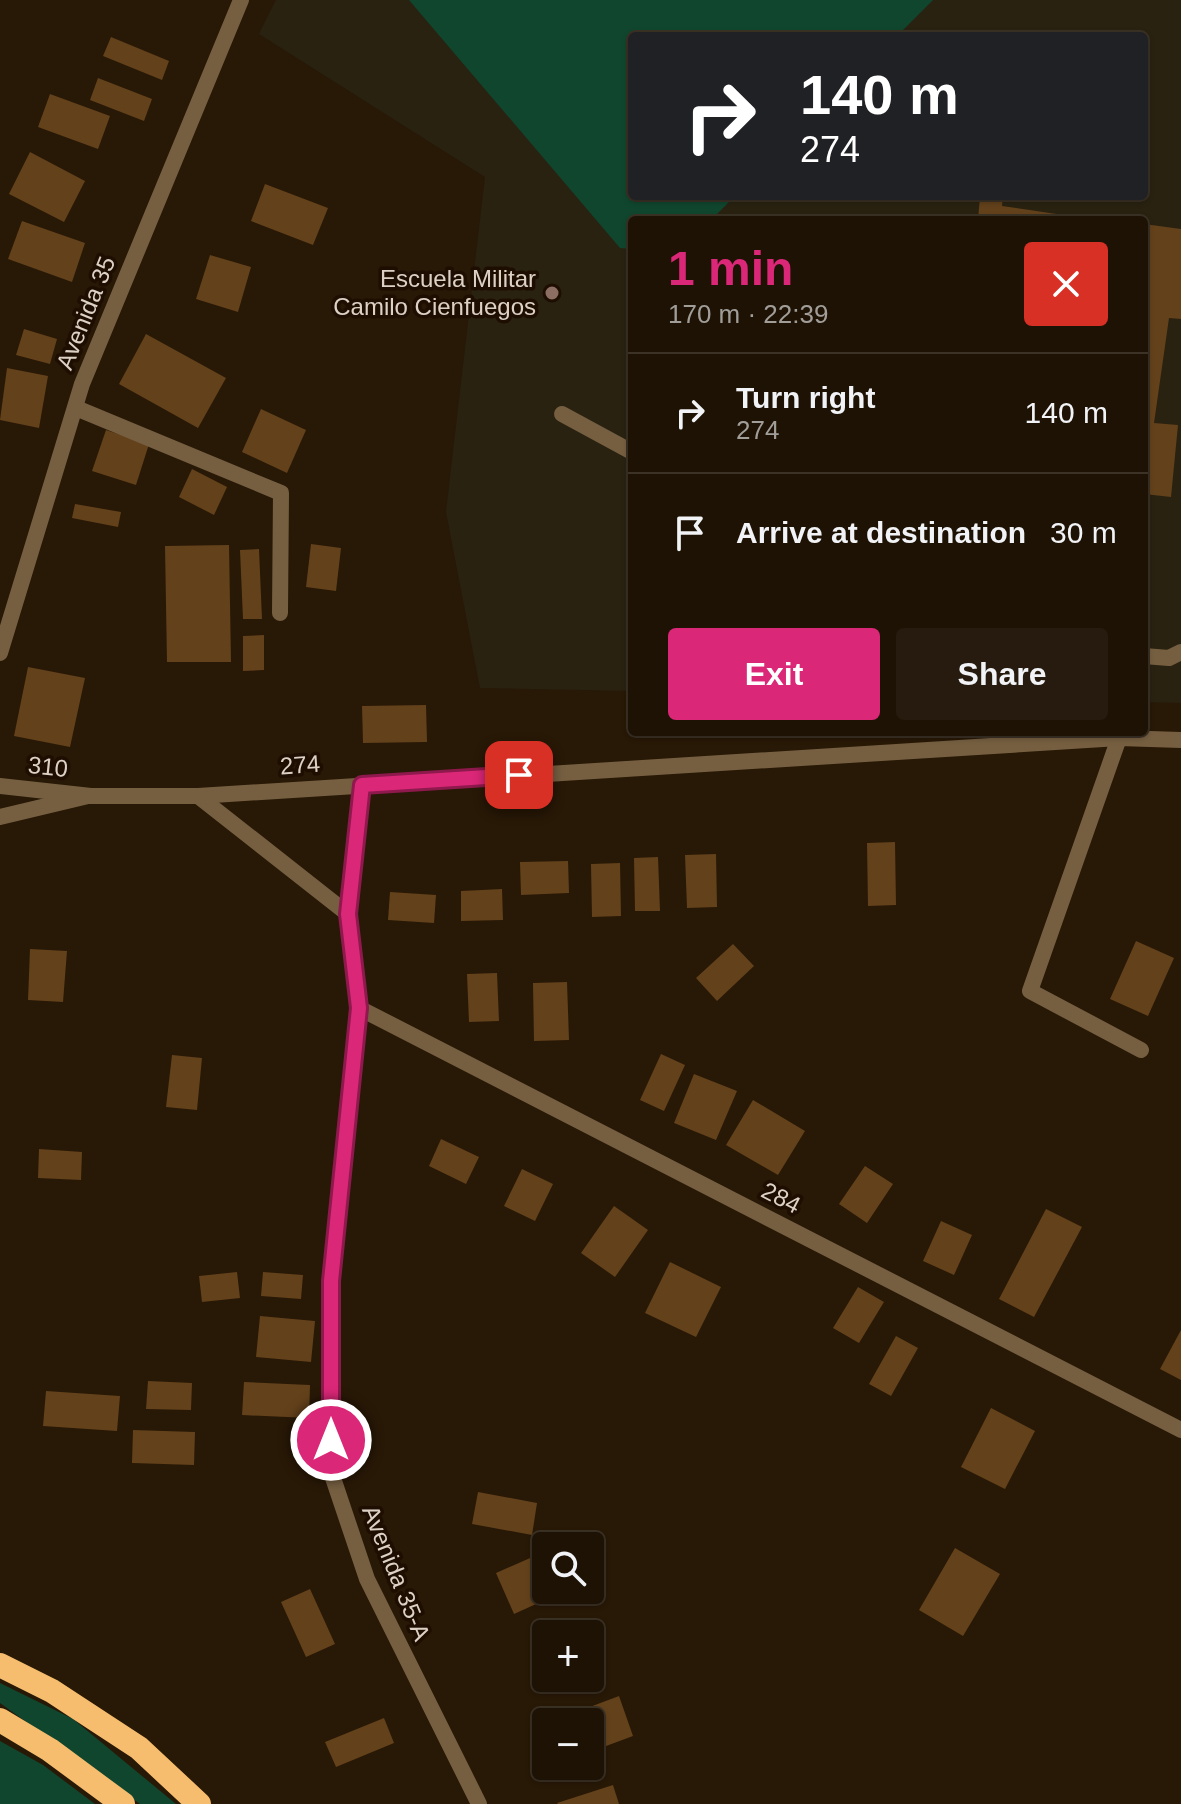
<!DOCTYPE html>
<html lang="en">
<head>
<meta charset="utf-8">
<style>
	:root { --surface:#1e1204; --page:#261b0e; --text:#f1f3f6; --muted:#a19e9a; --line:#3c3226; --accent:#db2777 }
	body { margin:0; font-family:Arial,sans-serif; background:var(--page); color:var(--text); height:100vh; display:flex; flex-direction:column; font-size:30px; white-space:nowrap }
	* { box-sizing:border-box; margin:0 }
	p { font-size:26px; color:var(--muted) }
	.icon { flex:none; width:44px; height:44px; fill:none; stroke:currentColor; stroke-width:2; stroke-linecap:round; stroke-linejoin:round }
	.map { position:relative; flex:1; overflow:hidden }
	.drawer { position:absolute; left:628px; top:216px; width:520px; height:520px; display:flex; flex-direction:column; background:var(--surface); border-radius:8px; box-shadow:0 2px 6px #0004,0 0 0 2px var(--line) }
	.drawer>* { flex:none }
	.guide { position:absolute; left:628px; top:32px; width:520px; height:168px; border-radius:8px; box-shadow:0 2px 6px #0004,0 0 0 2px var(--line); background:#202124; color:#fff; overflow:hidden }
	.controls { position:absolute; left:532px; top:1532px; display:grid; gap:16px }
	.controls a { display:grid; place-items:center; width:72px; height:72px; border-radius:8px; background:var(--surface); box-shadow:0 2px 6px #0004,0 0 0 2px var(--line); font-size:40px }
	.pin { position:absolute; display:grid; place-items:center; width:68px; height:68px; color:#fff; margin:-34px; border-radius:16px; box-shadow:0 4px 12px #0006 }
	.me { position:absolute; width:88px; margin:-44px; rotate:0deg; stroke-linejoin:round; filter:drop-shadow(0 0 6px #0008) }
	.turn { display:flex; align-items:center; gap:28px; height:168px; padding:0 40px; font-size:36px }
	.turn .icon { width:104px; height:104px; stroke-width:2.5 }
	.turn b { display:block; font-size:56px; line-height:68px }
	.round { display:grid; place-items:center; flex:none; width:84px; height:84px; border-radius:8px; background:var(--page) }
	.overview { display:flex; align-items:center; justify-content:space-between; height:136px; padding:0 40px }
	h1 { font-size:48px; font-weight:800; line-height:60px; color:var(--accent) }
	.primary-button { display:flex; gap:16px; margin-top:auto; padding:16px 40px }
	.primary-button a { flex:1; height:92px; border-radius:8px; background:var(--accent); color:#fff; font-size:32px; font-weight:800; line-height:92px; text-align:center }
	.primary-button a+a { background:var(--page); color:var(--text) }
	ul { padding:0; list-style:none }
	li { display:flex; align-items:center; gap:24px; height:120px; padding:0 40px; border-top:2px solid var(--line) }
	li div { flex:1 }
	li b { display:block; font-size:30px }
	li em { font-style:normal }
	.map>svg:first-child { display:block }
	.education { fill:#292211; fill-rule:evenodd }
	.green { fill:#10462e }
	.building { fill:#63411b }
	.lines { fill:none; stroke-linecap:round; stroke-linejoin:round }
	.service { stroke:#765f41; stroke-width:16 }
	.minor { stroke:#765f41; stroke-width:16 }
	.tertiary { stroke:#765f41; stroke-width:16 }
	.motorway { stroke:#f7bd6e; stroke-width:24 }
	.route-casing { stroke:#8e194d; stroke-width:20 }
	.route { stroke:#db2777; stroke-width:14 }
	.education-dot { fill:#8d6e63; stroke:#1e0e01; stroke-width:3 }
	.labels { text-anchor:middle; stroke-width:7; stroke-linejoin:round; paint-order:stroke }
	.poi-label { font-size:24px; fill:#ddd1c6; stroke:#1e0e01; text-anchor:end }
	.street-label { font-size:24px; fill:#ddd1c6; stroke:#1e0e01 }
</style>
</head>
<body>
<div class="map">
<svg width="1181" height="1804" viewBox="0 0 1181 1804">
	<rect width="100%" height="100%" fill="#281806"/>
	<!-- education -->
	<path class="education" d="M276 0H1181V703L1144 702V220H632V691L480 688 446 512 485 177 259 34ZM632 36H1144V196H632Z"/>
	<!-- green -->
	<g class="green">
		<path d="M409 0H933L897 36H632V196H735L711 220H632V249L620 248Z"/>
		<path d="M0 1683 73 1719 176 1804H140L0 1703Z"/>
		<path d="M0 1741 43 1765 95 1804H0Z"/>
	</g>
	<!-- building -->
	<g class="building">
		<path d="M111 37 169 61 162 80 103 56Z"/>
		<path d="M98 78 152 99 144 121 90 100Z"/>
		<path d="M50 94 110 116 98 149 38 127Z"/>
		<path d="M30 152 85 181 64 222 9 194Z"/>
		<path d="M265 184 328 208 313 245 251 221Z"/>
		<path d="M980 196H1003L1002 206 1097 220H978Z"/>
		<path d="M22 221 85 243 72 282 8 259Z"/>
		<path d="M1144 224 1181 229V319L1169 318 1154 423 1178 425 1171 497 1144 494Z"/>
		<path d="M210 255 251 267 238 312 196 299Z"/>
		<path d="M24 329 57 339 50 364 16 355Z"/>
		<path d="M146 334 226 378 198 428 119 384Z"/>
		<path d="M7 368 48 376 39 428 0 420Z"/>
		<path d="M261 409 306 430 287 473 242 452Z"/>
		<path d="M106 430 149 444 136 485 92 471Z"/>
		<path d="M192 469 227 487 214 515 179 497Z"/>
		<path d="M75 504 121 512 118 527 72 518Z"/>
		<path d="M311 544 341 548 336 591 306 587Z"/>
		<path d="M229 545 231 662H167L165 546Z"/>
		<path d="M259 549 262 619H243L240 550Z"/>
		<path d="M264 635V670L243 671V636Z"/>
		<path d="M28 667 85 678 70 747 14 736Z"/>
		<path d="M426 705 427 742 363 743 362 706Z"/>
		<path d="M895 842 896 905 868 906 867 843Z"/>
		<path d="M716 854 717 907 687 908 685 855Z"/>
		<path d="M658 857 660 911H635L634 858Z"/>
		<path d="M568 861 569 893 521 895 520 862Z"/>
		<path d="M620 863 621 916 592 917 591 864Z"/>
		<path d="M502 889 503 920 461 921V891Z"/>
		<path d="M390 892 436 895 434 923 388 920Z"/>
		<path d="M1136 941 1174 958 1148 1016 1110 999Z"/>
		<path d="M733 944 754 966 717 1001 696 978Z"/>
		<path d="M30 949 67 951 63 1002 28 1000Z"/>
		<path d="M497 973 499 1021 469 1022 467 974Z"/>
		<path d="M567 982 569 1040 534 1041 533 983Z"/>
		<path d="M661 1054 685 1065 664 1111 640 1100Z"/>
		<path d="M172 1055 202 1058 197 1110 166 1107Z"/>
		<path d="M694 1074 737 1091 716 1140 674 1123Z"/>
		<path d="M753 1100 805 1131 778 1175 726 1145Z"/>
		<path d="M441 1139 479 1157 466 1184 429 1166Z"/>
		<path d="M39 1149 82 1152 81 1180 38 1178Z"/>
		<path d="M865 1166 893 1184 867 1223 839 1204Z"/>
		<path d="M522 1169 553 1184 535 1221 504 1206Z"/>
		<path d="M614 1206 648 1230 615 1277 581 1253Z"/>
		<path d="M1046 1209 1082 1227 1034 1317 999 1299Z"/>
		<path d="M941 1221 972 1235 954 1275 923 1261Z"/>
		<path d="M670 1262 721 1287 696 1337 645 1313Z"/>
		<path d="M237 1272 240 1298 202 1302 199 1276Z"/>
		<path d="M263 1272 303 1275 301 1299 261 1296Z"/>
		<path d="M858 1287 884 1302 859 1343 833 1328Z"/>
		<path d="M260 1316 315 1321 311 1362 256 1357Z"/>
		<path d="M1181 1330V1380L1160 1369Z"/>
		<path d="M896 1336 918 1348 891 1396 869 1384Z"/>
		<path d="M148 1381 192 1383 191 1410 146 1409Z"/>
		<path d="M244 1382 310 1385 309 1418 242 1415Z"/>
		<path d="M46 1391 120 1396 117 1431 43 1426Z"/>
		<path d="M991 1408 1035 1431 1005 1489 961 1467Z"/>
		<path d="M133 1430 195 1432 194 1465 132 1463Z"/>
		<path d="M478 1492 537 1503 532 1535 472 1524Z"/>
		<path d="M955 1548 1000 1574 963 1636 919 1610Z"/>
		<path d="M546 1551V1590H567L514 1614 496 1573Z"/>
		<path d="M310 1589 335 1644 306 1657 281 1602Z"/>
		<path d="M619 1696 633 1736 590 1752V1722H550Z"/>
		<path d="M384 1718 394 1743 336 1767 325 1742Z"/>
		<path d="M613 1785 619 1804H558L557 1803Z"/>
	</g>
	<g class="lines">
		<!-- service -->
		<g class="service">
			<path d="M76 408 281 493 280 613"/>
			<path d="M562 414 632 452"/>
			<path d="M1144 656 1169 658 1181 652"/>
			<path d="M1119 738 1030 991 1141 1050"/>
		</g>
		<!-- minor -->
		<g class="minor">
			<path d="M0 653 82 384 241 0"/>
			<path d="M362 785 348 914 359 1008 331 1281V1472L367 1579 479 1804"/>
			<path d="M198 796 348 914"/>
			<path d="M0 817 88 796"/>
			<path d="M359 1008 1181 1430"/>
		</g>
		<!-- tertiary -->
		<path class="tertiary" d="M0 786 91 796H198L1119 738 1181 740"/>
		<!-- motorway -->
		<g class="motorway">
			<path d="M0 1665 52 1691 139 1748 199 1804"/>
			<path d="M0 1720 50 1750 123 1804"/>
		</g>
	</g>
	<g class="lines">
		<defs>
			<path id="route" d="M331 1440V1281L359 1008 348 914 362 785 519 775"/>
		</defs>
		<!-- route casing -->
		<use href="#route" class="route-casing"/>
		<!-- route -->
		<use href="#route" class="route"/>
	</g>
	<!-- markers -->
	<circle class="education-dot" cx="552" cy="293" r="8"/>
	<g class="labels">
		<!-- poi labels -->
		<g class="poi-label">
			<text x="536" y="287">Escuela Militar<tspan x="536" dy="28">Camilo Cienfuegos</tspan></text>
		</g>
		<!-- street labels -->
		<g class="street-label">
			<text transform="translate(86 313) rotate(-68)" y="8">Avenida 35</text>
			<text transform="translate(300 765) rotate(-4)" y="8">274</text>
			<text transform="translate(48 767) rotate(6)" y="8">310</text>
			<text transform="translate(781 1198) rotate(27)" y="8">284</text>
			<text transform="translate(396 1573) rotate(68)" y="8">Avenida 35-A</text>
		</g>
	</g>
</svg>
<div class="controls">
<a><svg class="icon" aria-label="search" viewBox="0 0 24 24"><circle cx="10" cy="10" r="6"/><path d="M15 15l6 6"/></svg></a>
<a>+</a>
<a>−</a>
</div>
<div class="pin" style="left:519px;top:775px;background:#d93025"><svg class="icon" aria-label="arrive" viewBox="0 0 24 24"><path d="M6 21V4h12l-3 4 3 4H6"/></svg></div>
<svg class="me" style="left:331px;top:1440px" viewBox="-20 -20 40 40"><circle r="17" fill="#db2777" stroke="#fff" stroke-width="3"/><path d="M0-11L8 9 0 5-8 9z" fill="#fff"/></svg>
<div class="guide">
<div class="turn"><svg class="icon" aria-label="right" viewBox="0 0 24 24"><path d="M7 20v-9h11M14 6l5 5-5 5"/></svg><div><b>140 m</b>274</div></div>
</div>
<section class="drawer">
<div class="overview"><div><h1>1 min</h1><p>170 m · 22:39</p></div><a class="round" style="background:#d93025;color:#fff"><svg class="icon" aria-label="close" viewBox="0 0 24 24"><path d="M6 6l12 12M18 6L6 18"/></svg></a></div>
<ul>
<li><svg class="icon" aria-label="right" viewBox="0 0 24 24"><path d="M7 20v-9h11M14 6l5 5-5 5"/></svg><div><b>Turn right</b><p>274</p></div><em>140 m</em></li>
<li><svg class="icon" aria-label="arrive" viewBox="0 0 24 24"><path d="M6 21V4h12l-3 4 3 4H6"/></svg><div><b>Arrive at destination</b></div><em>30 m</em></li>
</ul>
<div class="primary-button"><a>Exit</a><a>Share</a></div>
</section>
</div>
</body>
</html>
